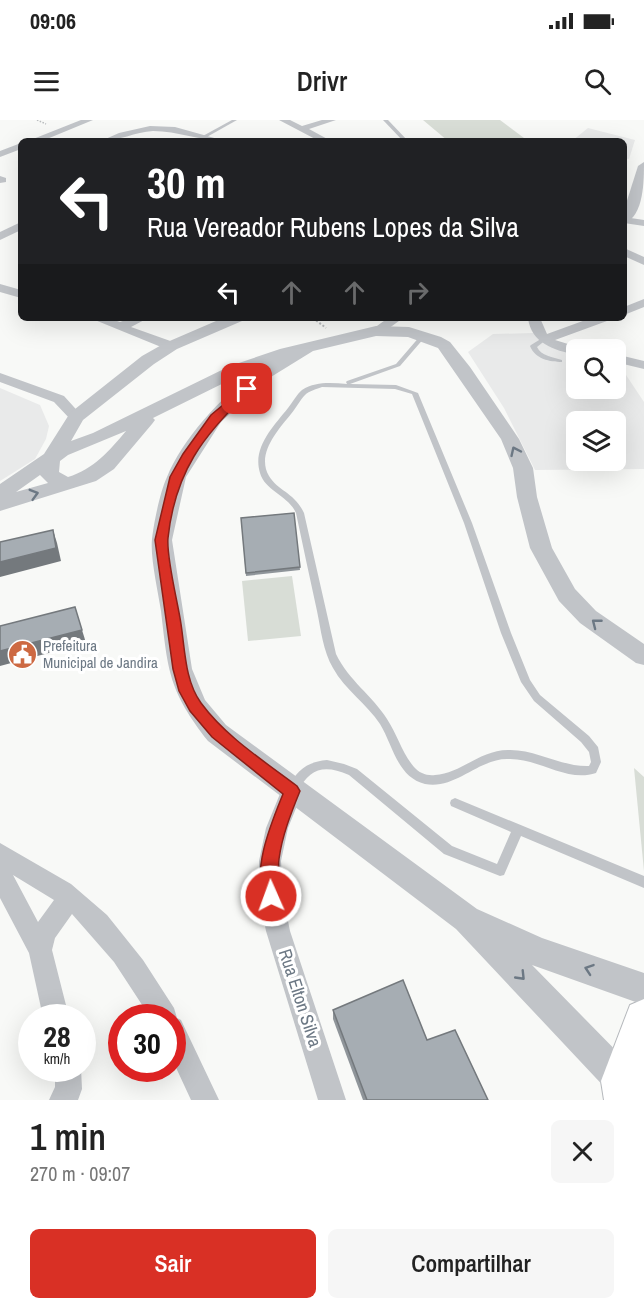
<!DOCTYPE html>
<html lang="pt">
<head>
<meta charset="utf-8">
<style>
	:root { --surface:#fff; --page:#f6f6f6; --text:#222; --muted:#767676; --accent:#d93025 }
	body { margin:0; font-family:"Archivo Narrow",sans-serif; background:var(--page); color:var(--text); height:100vh; display:flex; flex-direction:column; font-size:22px; white-space:nowrap }
	* { box-sizing:border-box; margin:0 }
	p { font-size:20px; color:var(--muted) }
	.icon { flex:none; width:33px; height:33px; fill:none; stroke:currentColor; stroke-width:2; stroke-linecap:round; stroke-linejoin:round }
	.map { position:relative; height:980px; overflow:hidden }
	.drawer { display:flex; flex-direction:column; background:var(--surface); flex:1 }
	.drawer>* { flex:none }
	.hud { position:absolute; left:18px; top:18px; width:609px; height:183px; border-radius:9px; box-shadow:0 6px 24px #0002; background:#202124; color:#fff; overflow:hidden }
	.fabs { position:absolute; left:566px; top:219px; display:grid; gap:12px }
	.fabs a { display:grid; place-items:center; width:60px; height:60px; border-radius:9px; background:var(--surface); box-shadow:0 6px 24px #0002; font-size:30px }
	.speed { position:absolute; left:18px; top:884px; display:flex; gap:12px; font-size:30px; font-weight:700; text-align:center }
	.speed>* { display:grid; place-content:center; width:78px; height:78px; border-radius:50%; background:var(--surface); box-shadow:0 6px 24px #0002; line-height:1 }
	.speed small { font-size:15px; font-weight:400 }
	.speed .limit { border:9px solid #d22; background:#fff; color:#111 }
	.pin { position:absolute; display:grid; place-items:center; width:51px; height:51px; color:#fff; margin:-26px; border-radius:12px; box-shadow:0 3px 9px #0006 }
	.me { position:absolute; width:66px; margin:-33px; rotate:358deg; stroke-linejoin:round; filter:drop-shadow(0 0 4px #0008) }
	.turn { display:flex; align-items:center; gap:21px; height:126px; padding:0 30px; font-size:27px }
	.turn .icon { width:78px; height:78px; stroke-width:2.5 }
	.turn b { display:block; font-size:42px; line-height:51px }
	.lanes { display:flex; align-items:center; height:57px; padding:0 30px; background:#0003; justify-content:center; gap:30px; direction:ltr }
	.lanes .off { opacity:.35 }
	.round { display:grid; place-items:center; flex:none; width:63px; height:63px; border-radius:9px; background:var(--page) }
	.summary { display:flex; align-items:center; justify-content:space-between; height:102px; padding:0 30px }
	h1 { font-size:36px; font-weight:600; line-height:45px }
	.action { display:flex; gap:12px; margin-top:auto; padding:12px 30px }
	.action a { flex:1; height:69px; border-radius:9px; background:var(--accent); color:#fff; font-size:24px; font-weight:600; line-height:69px; text-align:center }
	.action a+a { background:var(--page); color:var(--text) }
	.status { display:flex; justify-content:space-between; align-items:center; height:42px; padding:0 30px; background:var(--surface); direction:ltr }
	.status svg { height:16px; fill:currentColor }
	header { display:flex; justify-content:space-between; align-items:center; height:78px; padding:0 30px; background:var(--surface); font-size:27px; font-weight:600 }
	.map>svg:first-child { display:block }
	.built { fill:#e9eaea; fill-rule:evenodd }
	.green { fill:#d8ddd6 }
	.lines { fill:none; stroke-linecap:round; stroke-linejoin:round }
	.primary-casing { stroke:#b5b8bc; stroke-width:2 }
	.path-far1 { stroke:#b9bcbe; stroke-width:1.5; stroke-dasharray:1.5 1.5; stroke-linecap:butt }
	.path { stroke:#b9bcbe; stroke-width:2; stroke-dasharray:2 2; stroke-linecap:butt }
	.service { fill:#c1c4c8; fill-rule:evenodd }
	.minor { fill:#c1c4c8; fill-rule:evenodd }
	.tertiary { fill:#c1c4c8; fill-rule:evenodd }
	.primary { fill:#fff; fill-rule:evenodd }
	.wall { fill:#8f959a }
	.shaded-wall { fill:#74797d }
	.building { fill:#a6adb3; stroke:#74797d; stroke-width:1.5 }
	.oneway { stroke:#6c7884 }
	.route { fill:#d93025; stroke:#8d1f18; stroke-width:1.5 }
	.labels { text-anchor:middle; stroke-width:6; stroke-linejoin:round; paint-order:stroke }
	.poi-label { font-size:15px; fill:#6c7884; stroke:#fff; text-anchor:start }
	.near-street-label { font-size:18px; fill:#6c7884; stroke:#fff }
</style>
</head>
<body>
<div class="status"><b>09:06</b><svg viewBox="0 0 49 12"><path d="M0 12V9h3v3zM5 12V6h3v6zM10 12V3h3v9zM15 12V0h3v12zM26 1h20v11H26zM47 4h2v5h-2z"/></svg></div>
<header><svg class="icon" aria-label="menu" viewBox="0 0 24 24"><path d="M4 6h16M4 12h16M4 18h16"/></svg>Drivr<svg class="icon" aria-label="search" viewBox="0 0 24 24"><circle cx="10" cy="10" r="6"/><path d="M15 15l6 6"/></svg></header>
<div class="map">
<svg width="644" height="980" viewBox="0 0 644 980">
	<rect width="100%" height="100%" fill="#f8f9f7"/>
	<!-- built -->
	<g class="built">
		<path d="M588 8 635 20 629 39 624 38V21H572Z"/>
		<path d="M533 213 576 233V268H615V245L620 246 644 282V349L535 350 504 288 468 232 493 214ZM576 302H615V340H576Z"/>
		<path d="M0 268 40 285 49 306 46 319 35 339 0 361Z"/>
	</g>
	<!-- green -->
	<g class="green">
		<path d="M423 0H500L528 21H448Z"/>
		<path d="M292 456 301 516 248 521 242 461Z"/>
		<path d="M634 648 644 657V751Z"/>
	</g>
	<g class="lines">
		<defs>
			<path id="primary" d="M644 879V980H604L601 961 630 885Z"/>
		</defs>
		<!-- primary casing -->
		<use href="#primary" class="primary-casing"/>
		<!-- path-far1 -->
		<path class="path-far1" d="M37 0 46 4"/>
		<!-- path -->
		<path class="path" d="M313 198 326 208"/>
		<!-- service -->
		<g class="service">
			<path d="M232 0H237L205 18 201 17Z"/>
			<path d="M383 0H388L408 21H403Z"/>
			<path d="M423 214 426 216 425 217 400 246 350 264 396 265 418 273 472 403 511 513 530 560 540 575 589 616 598 627 601 642 596 653C566 663 537 637 507 639 478 639 455 670 425 664 397 657 393 625 380 604 367 584 345 570 333 548 323 531 321 510 317 491 310 459 303 426 296 393 289 376 265 371 260 353 252 327 274 306 288 288 292 283 297 274 302 270 316 261 332 263 347 264L346 262 347 261 396 244 421 215ZM322 267 395 269 412 274 464 403 501 513 521 562 534 581 581 622 589 632 591 642 589 646C561 647 536 629 508 630 480 630 460 654 435 655 427 656 419 653 414 647 402 633 397 614 387 599 372 575 349 561 336 534L304 393C295 373 278 371 269 356 256 334 278 310 291 294 296 288 300 280 305 275 309 271 317 269 322 267Z"/>
			<path d="M544 217 547 219 537 227C541 236 553 237 562 240V242C550 242 535 239 530 226L531 225Z"/>
			<path d="M327 640 344 644 357 649 452 726 497 744 511 712 451 686 450 683 451 680 455 678 644 756V768L521 716 504 755 500 756 444 734 349 655C324 644 310 648 297 672L293 674 289 672 288 669C296 651 306 642 327 640Z"/>
		</g>
		<!-- minor -->
		<g class="minor">
			<path d="M81 0H93L42 21H28Z"/>
			<path d="M279 0H290L302 6 322 0H336L309 9 331 21H319Z"/>
			<path d="M150 6 175 7 225 21C200 21 178 11 153 11 135 12 119 21 101 21L119 13Z"/>
			<path d="M21 23V29L0 37V31Z"/>
			<path d="M0 56 6 58V62L0 63Z"/>
			<path d="M624 97 644 100V106L624 103Z"/>
			<path d="M21 102V110L0 120V112Z"/>
			<path d="M624 128 644 137V145L624 136Z"/>
			<path d="M0 164 21 170V178L0 172Z"/>
			<path d="M644 179V187L624 195V187Z"/>
			<path d="M90 198H108L120 202 131 198H148L131 207 176 223 178 226 171 230 166 229Z"/>
			<path d="M388 198H403L381 214H371L370 211Z"/>
			<path d="M528 198H540L547 214 591 198H609L607 201 555 220 581 228 576 230V235C554 230 531 223 528 198Z"/>
			<path d="M615 234 644 241V249L615 242Z"/>
			<path d="M0 253 64 276 83 297 76 301 71 300 54 282 0 262Z"/>
			<path d="M292 661 300 664 303 671 288 708 281 741 283 776 290 811 346 980H318L266 811 259 776V741L266 708 284 664Z"/>
			<path d="M0 723 71 764 107 795 143 840 174 888 177 898 181 900 219 980H191L172 939V897H150L114 842 72 794 55 818 52 830 69 897H43L29 833 0 778ZM13 755 54 780 38 802Z"/>
			<path d="M55 948H81L82 969 78 980H49L55 967Z"/>
		</g>
		<!-- tertiary -->
		<g class="tertiary">
			<path d="M644 42C644 60 644 97 624 103V90L638 46Z"/>
			<path d="M223 198H244L242 201 177 229 154 244 83 300 71 321 93 313 230 246 280 229 376 206 409 207 441 217 450 222 470 247 519 319 533 348 537 377 552 428 575 469 596 491 644 524V545L636 543 580 503 559 481 530 428 517 377 513 348 501 319 438 228 408 217 376 216 313 231 266 260 221 302 186 357 172 420 192 549 205 580 226 605 477 789 542 818 644 853V885L532 845 634 949 639 961 634 973 622 978 610 973 456 809 208 621C169 571 168 552 161 491 158 471 150 437 152 419 154 402 160 372 167 357 183 317 229 267 266 245L242 254 153 298 155 300 152 304 114 349 96 361 0 391V364L44 334 70 293 142 236 165 223ZM126 311C109 331 94 349 68 357L59 352 60 341 68 335ZM40 355 48 363 16 372Z"/>
		</g>
		<!-- primary -->
		<use href="#primary" class="primary"/>
	</g>
	<!-- wall -->
	<g class="wall">
		<path d="M294 393 300 450 246 456 241 398Z"/>
		<path d="M333 890 427 920 488 980H363L333 899Z"/>
	</g>
	<!-- shaded-wall -->
	<g class="shaded-wall">
		<path d="M53 410 57 423 61 441 0 457V442Z"/>
		<path d="M75 487 86 523 0 546V531Z"/>
	</g>
	<!-- building -->
	<g class="building">
		<path d="M294 393 300 447 246 453 241 398Z"/>
		<path d="M53 410 56 428 0 442V422Z"/>
		<path d="M75 487 82 510 0 531V506Z"/>
		<path d="M403 860 427 920 455 910 488 980H367L333 890Z"/>
	</g>
	<!-- one-way arrows -->
	<defs><path id="oneway-chevron" d="M-2-3.5L2.5 0L-2 3.5" fill="none" stroke-width="1.6" stroke-linecap="round" stroke-linejoin="round" transform="scale(1.5)"/></defs>
	<g class="oneway">
		<use href="#oneway-chevron" transform="translate(515 331) rotate(-115)"/>
		<use href="#oneway-chevron" transform="translate(34 374) rotate(-16)"/>
		<use href="#oneway-chevron" transform="translate(596 503) rotate(-142)"/>
		<use href="#oneway-chevron" transform="translate(589 849) rotate(-161)"/>
		<use href="#oneway-chevron" transform="translate(521 856) rotate(46)"/>
	</g>
	<!-- route -->
	<path class="route" d="M247 265 252 269 250 271C203 315 175 352 168 418 166 437 178 483 181 504 185 530 185 561 201 583 226 617 264 641 297 666L300 671C291 693 282 716 279 739 277 753 283 769 277 782L271 784 265 782C251 750 271 704 283 674L212 617 190 591 179 571 173 549 155 420 170 357 183 334 211 295Z"/>
	<!-- icons -->
	<defs>
		<symbol id="civic-disc" viewBox="-11 -11 22 22"><circle r="9.5" fill="#cd6942" stroke="#fff"/><path d="M-.6-6.5H3V-4.5H.6V-3L4-1V1h2V6H-6V1h2V-1L-.6-3ZM-1.2 2.5V6h2.4V2.5Z" fill="#fff"/></symbol>
	</defs>
	<g fill-rule="evenodd">
		<use href="#civic-disc" x="6" y="518" width="33" height="33"/>
	</g>
	<g class="labels">
		<!-- poi labels -->
		<g class="poi-label">
			<text x="43" y="531">Prefeitura<tspan x="43" dy="17">Municipal de Jandira</tspan></text>
		</g>
		<!-- near-street labels -->
		<g class="near-street-label">
			<text transform="translate(300 878) rotate(72)" y="6">Rua Elton Silva</text>
		</g>
	</g>
</svg>
<div class="fabs">
<a><svg class="icon" aria-label="search" viewBox="0 0 24 24"><circle cx="10" cy="10" r="6"/><path d="M15 15l6 6"/></svg></a>
<a><svg class="icon" aria-label="layers" viewBox="0 0 24 24"><path d="M12 4l9 5-9 5-9-5zM3 14l9 5 9-5"/></svg></a>
</div>
<div class="speed"><div>28<small>km/h</small></div><div class="limit">30</div></div>
<div class="pin" style="left:247px;top:269px;background:#d93025"><svg class="icon" aria-label="arrive" viewBox="0 0 24 24"><path d="M6 21V4h12l-3 4 3 4H6"/></svg></div>
<svg class="me" style="left:271px;top:776px" viewBox="-20 -20 40 40"><circle r="17" fill="#d93025" stroke="#fff" stroke-width="3"/><path d="M0-11L8 9 0 5-8 9z" fill="#fff"/></svg>
<div class="hud">
<div class="turn"><svg class="icon" aria-label="left" viewBox="0 0 24 24"><path d="M17 20v-9H6M10 6l-5 5 5 5"/></svg><div><b>30 m</b>Rua Vereador Rubens Lopes da Silva</div></div>
<div class="lanes"><svg class="icon" aria-label="left" viewBox="0 0 24 24"><path d="M17 20v-9H6M10 6l-5 5 5 5"/></svg><svg class="icon off" aria-label="ahead" viewBox="0 0 24 24"><path d="M12 20V5M6 11l6-6 6 6"/></svg><svg class="icon off" aria-label="ahead" viewBox="0 0 24 24"><path d="M12 20V5M6 11l6-6 6 6"/></svg><svg class="icon off" aria-label="right" viewBox="0 0 24 24"><path d="M7 20v-9h11M14 6l5 5-5 5"/></svg></div>
</div>
</div>
<section class="drawer">
<div class="summary"><div><h1>1 min</h1><p>270 m · 09:07</p></div><a class="round"><svg class="icon" aria-label="close" viewBox="0 0 24 24"><path d="M6 6l12 12M18 6L6 18"/></svg></a></div>
<div class="action"><a>Sair</a><a>Compartilhar</a></div>
</section>
</body>
</html>
